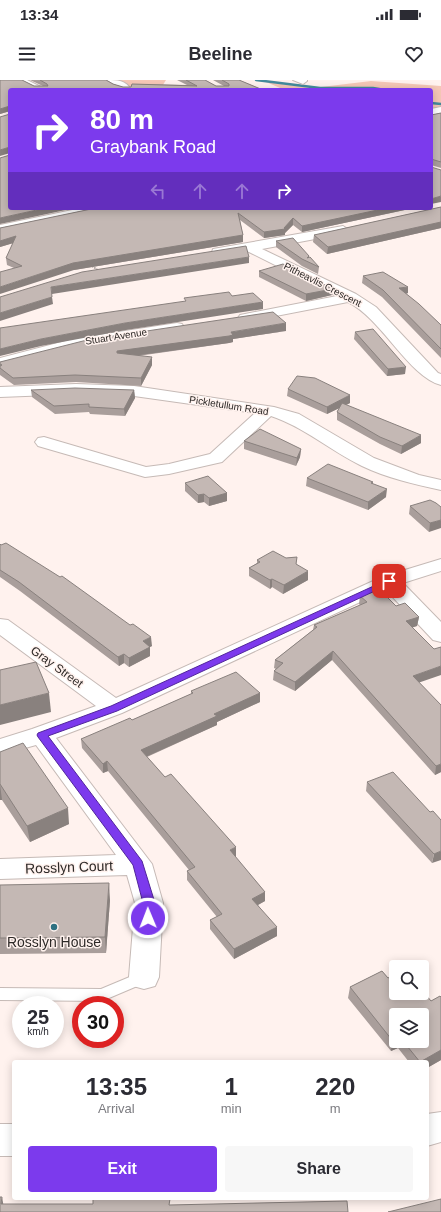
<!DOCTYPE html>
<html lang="en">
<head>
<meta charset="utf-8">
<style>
	:root { --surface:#fff; --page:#f7f7f7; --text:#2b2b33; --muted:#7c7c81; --accent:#7c3aed }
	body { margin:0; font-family:Arial,sans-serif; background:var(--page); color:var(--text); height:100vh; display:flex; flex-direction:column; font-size:15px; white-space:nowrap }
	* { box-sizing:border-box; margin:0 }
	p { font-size:13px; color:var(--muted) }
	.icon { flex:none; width:22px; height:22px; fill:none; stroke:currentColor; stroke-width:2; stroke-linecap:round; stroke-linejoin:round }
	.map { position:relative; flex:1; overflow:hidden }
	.details { position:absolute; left:12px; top:980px; width:417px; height:140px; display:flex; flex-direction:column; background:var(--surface); border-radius:4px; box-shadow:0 2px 10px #0003 }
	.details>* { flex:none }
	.guide { position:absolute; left:8px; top:8px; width:425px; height:122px; border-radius:4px; box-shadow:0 2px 10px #0003; background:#7c3aed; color:#fff; overflow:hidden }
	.buttons { position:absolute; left:389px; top:880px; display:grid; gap:8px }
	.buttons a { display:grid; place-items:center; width:40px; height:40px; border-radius:4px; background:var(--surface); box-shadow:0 2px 10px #0003; font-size:20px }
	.speed { position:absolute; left:12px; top:916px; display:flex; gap:8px; font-size:20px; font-weight:700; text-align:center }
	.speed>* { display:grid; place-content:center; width:52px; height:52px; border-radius:50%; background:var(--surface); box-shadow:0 2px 10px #0003; line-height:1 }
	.speed small { font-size:10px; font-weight:400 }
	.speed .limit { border:6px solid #d22; background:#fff; color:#111 }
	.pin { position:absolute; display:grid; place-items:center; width:34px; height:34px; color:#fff; margin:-17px; border-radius:8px; box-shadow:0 2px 6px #0006 }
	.me { position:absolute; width:44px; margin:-22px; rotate:359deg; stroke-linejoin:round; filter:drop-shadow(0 0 3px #0008) }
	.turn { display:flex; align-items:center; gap:14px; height:84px; padding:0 16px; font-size:18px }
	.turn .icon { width:52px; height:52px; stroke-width:2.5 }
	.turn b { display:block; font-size:28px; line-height:34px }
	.lanes { display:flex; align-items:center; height:38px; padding:0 16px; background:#0003; justify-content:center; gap:20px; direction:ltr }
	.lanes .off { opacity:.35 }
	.eta { display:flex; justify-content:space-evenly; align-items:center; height:68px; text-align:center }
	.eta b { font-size:24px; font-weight:800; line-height:28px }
	.cta { display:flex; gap:8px; margin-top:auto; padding:8px 16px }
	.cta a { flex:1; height:46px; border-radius:4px; background:var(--accent); color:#fff; font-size:16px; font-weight:800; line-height:46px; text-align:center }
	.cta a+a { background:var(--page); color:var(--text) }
	.status { display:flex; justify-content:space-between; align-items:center; height:28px; padding:0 20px; background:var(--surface); direction:ltr }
	.status svg { height:11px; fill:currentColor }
	header { display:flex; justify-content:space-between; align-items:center; height:52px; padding:0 16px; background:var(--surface); font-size:18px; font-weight:800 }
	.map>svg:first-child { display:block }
	.green { fill:#f5c7b6 }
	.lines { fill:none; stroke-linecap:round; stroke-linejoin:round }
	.stream { stroke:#448b9c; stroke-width:2.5 }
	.service-casing { stroke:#c6bab6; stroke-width:2 }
	.minor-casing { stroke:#c6bab6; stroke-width:2 }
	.primary-casing { stroke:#c6bab6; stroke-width:2 }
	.path { stroke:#928a87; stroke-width:1.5; stroke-dasharray:1.5 1; stroke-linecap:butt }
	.service { fill:#fff; fill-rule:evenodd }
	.minor { fill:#fff; fill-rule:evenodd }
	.primary { fill:#fff; fill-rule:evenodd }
	.wall { fill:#a99e9b; fill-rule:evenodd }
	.shaded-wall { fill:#89817e }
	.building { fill:#c4b8b4; stroke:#89817e }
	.route { fill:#7c3aed; stroke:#51269a }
	.poi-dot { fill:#2e7182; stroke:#fff2ee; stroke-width:1.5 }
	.labels { text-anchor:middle; stroke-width:3; stroke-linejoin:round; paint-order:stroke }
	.far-street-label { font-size:10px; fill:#2d2927; stroke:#fff2ee }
	.street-label { font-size:12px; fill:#2d2927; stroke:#fff2ee }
	.near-street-label { font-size:14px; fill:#2d2927; stroke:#fff2ee }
	.near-poi-label { font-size:14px; fill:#2d2927; stroke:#fff2ee }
</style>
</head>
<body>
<div class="status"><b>13:34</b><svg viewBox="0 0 49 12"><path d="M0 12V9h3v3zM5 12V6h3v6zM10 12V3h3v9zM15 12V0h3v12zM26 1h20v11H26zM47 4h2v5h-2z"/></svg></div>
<header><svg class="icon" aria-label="menu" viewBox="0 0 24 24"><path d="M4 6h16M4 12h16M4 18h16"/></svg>Beeline<svg class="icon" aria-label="heart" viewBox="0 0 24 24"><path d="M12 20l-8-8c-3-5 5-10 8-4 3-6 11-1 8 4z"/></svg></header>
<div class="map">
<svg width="441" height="1132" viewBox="0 0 441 1132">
	<rect width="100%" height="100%" fill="#fff2ee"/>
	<!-- green -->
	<g class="green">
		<path d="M114 0H166L161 8 126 6Z"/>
		<path d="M371 1 441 6V29L431 30V10H285L266 2 313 8Z"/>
	</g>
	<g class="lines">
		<!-- stream -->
		<g class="stream">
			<path d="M256 0 320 8H373L385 10"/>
			<path d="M431 23 441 24"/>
		</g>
		<defs>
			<path id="service" d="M144 891 149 893 151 897 149 901 102 921 0 920V908L101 909Z"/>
			<g id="minor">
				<path d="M15 0H27L47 10H35Z"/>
				<path d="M107 0C117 0 126 0 131 10H123Z"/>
				<path d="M293 0H307V1L303 4Z"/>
				<path d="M441 27V33L431 35V29Z"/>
				<path d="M82 128H105L99 132 0 153V145Z"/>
				<path d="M343 146 349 150 347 153 262 169 356 214 376 227 438 293 441 294V305C409 297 382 239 348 222L245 242 240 241 238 238 240 235 245 234 337 216 247 171 218 176 212 172 213 169Z"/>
				<path d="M177 243 182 244 184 247 182 250 74 267 0 288V278L73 259Z"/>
				<path d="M76 304 134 306 274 327 299 334 374 378 419 395 441 400V410C414 404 387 398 362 386 331 371 304 347 271 336L222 382 169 394 145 397 38 366 35 362 38 358 44 357 146 387 169 384 210 374 255 333 134 316 76 314 0 317V307Z"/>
				<path d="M441 479V491L403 503 441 542V562L433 560 386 510 122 633 56 658 152 784 163 823 159 897 155 906 144 909 133 906 129 897 135 823 127 795 0 799V779L116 775 36 665 0 675V659L32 649 96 626 0 555V539L8 540 116 618 382 497Z"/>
			</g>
			<g id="primary">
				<path d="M441 1032V1062L427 1066V1034Z"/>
				<rect x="0" y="1044" width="14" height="32"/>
			</g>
		</defs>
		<!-- service casing -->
		<use href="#service" class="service-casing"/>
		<!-- minor casing -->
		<use href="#minor" class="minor-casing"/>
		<!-- primary casing -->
		<use href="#primary" class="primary-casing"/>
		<!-- path -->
		<path class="path" d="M90 185 98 190"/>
		<!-- service -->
		<use href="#service" class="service"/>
		<!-- minor -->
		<use href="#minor" class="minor"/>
		<!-- primary -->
		<use href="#primary" class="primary"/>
	</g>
	<!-- wall -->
	<g class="wall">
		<path d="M0 0H22L34 6H43L30 0H106L113 4 123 7H131L132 4 187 5 177 0H205L216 6H224L213 0H239L263 10H10V31L0 34Z"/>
		<path d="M441 33V88L431 85V35Z"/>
		<path d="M441 127V148L327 174 313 162 314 155Z"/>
		<path d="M96 128H414L302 152 293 145 285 153V155L264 158 240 140 243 155V162L74 190 14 188 7 185 6 178 13 163 0 167V148Z"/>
		<path d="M276 161 309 176V178L319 187 318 194 302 186 276 167Z"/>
		<path d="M259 191 332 215 306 221 259 197Z"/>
		<path d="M363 196 408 213 406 214 441 245V278L382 217 362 203Z"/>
		<path d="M286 251 233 259V262L229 263 138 276 152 285 141 306 76 302 14 305 0 295V282Z"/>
		<path d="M355 252 405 294 387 296 354 259Z"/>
		<path d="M288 309 350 323 346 325 421 363 401 374 380 364 337 340V332L339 328 327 334 287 316Z"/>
		<path d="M31 310H134L135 318 125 336 90 334 89 332 55 334 32 317Z"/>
		<path d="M244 361 301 369 300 377 296 386 244 369Z"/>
		<path d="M307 398 373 402V404L386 417 368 430 306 406Z"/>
		<path d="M185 403 227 413V421L209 426 204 422 198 423 185 411Z"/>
		<path d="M410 426 441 427 429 452 409 434Z"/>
		<path d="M0 464 152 566 150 567V576L129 587 124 583 119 586 20 511 0 497Z"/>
		<path d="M297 477 296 484 308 500 283 514 272 507 270 509 249 496V488L257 483V480L286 478Z"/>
		<path d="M360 516 396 526 419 537 417 546 412 547 419 602 441 692 435 695 332 580 295 611 273 600 274 591 276 589 274 588 275 580 313 550 314 545 360 525 359 524Z"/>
		<path d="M191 611 260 613V622L217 642V645L147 677 236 777H235L265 812V821L258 825 277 856 234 879 210 849V840L217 837 187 800V791L189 790 108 691 103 693 82 668 81 659 132 640 191 614Z"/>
		<path d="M0 672 69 744 30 762 2 720H0Z"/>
		<path d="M367 702 441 740 432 783 366 711Z"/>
		<path d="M0 805 110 820 106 873 0 874Z"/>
		<path d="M382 891 388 898 396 894V913H422V910L431 921 440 916 441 917V980L427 988V982H409L398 968 391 971 348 918 350 907ZM396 935H422V961H396Z"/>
	</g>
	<!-- shaded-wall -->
	<g class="shaded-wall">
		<path d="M10 26V31L0 34V29Z"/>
		<path d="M10 67V73L0 76V70Z"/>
		<path d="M441 116V122L431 124V119Z"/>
		<path d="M46 128H75L0 144V138Z"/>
		<path d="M387 128H414L302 152V146Z"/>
		<path d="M293 138V145L285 153V155L264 158V152L284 148Z"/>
		<path d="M441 142V148L327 174 328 167Z"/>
		<path d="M243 155V162L74 190 0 214V207L73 183Z"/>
		<path d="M16 156 17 162 0 167V161Z"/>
		<path d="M249 177V183L52 214 51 207Z"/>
		<path d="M408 207V213L398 215 399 208Z"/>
		<path d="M333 209 332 215 306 221V214Z"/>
		<path d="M52 217 53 224 0 241V233Z"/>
		<path d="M263 222V229L126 250 41 266 0 276V269L41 259 125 243Z"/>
		<path d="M286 243V251L233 259V262L229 263 118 278 117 271Z"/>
		<path d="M152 277V285L141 306V298Z"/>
		<path d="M406 287 405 294 387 296 388 289Z"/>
		<path d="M134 310 135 318 125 336 124 329Z"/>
		<path d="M350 315V323L327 334V327Z"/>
		<path d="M421 355V363L401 374 402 366Z"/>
		<path d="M301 369 300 377 296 386 297 378Z"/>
		<path d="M387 409 386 417 368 430V422Z"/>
		<path d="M227 413V421L209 426V418Z"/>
		<path d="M204 414V422L198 423V415Z"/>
		<path d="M441 440V448L429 452 430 443Z"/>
		<path d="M308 491V500L283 514 284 505Z"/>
		<path d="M272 499V507L270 509V500Z"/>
		<path d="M419 537 417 546 405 550 406 541Z"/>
		<path d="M151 557 152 566 143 570V561Z"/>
		<path d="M150 567V576L129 587V578Z"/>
		<path d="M333 571 332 580 295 611V602Z"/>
		<path d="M124 574V583L119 586 118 577Z"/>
		<path d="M441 586V595L412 605 413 596Z"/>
		<path d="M49 613 51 632 0 645V625Z"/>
		<path d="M260 613V622L217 642V645L141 679V670L214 634Z"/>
		<path d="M107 681 108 691 103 693V684Z"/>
		<path d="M441 684V692L435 695 436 686Z"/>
		<path d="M0 704 2 720H0Z"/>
		<path d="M68 728 69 744 30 762 27 746Z"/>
		<path d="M236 767V777L230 780V770Z"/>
		<path d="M441 771V780L432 783 434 774Z"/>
		<path d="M109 803 110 820 106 873 105 857Z"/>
		<path d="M265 812V821L252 828V819Z"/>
		<path d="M277 847V856L234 879V869Z"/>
		<path d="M396 958V961H399L398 968 391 971 392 960Z"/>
		<path d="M441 970V980L427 988V982H420Z"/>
		<path d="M2 1117 4 1128 1 1124Z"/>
	</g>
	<!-- building -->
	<g class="building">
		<path d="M0 0H22L34 6H48L47 4 40 0H106L113 4 123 7H131L132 4 197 6 186 0H205L216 6H229V4L222 0H239L263 10H10V26L0 29Z"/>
		<path d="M441 33V82L431 79V35Z"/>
		<path d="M10 34V67L0 70V37Z"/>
		<path d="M10 75V128H46L0 138V78Z"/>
		<path d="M431 87 441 90V116L431 119Z"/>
		<path d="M441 127V142L328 167 314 155Z"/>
		<path d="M96 128H387L302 146 293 138 284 148 285 149 264 152 238 133 243 155 73 183 0 207V192L22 186 6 178 16 156 0 161V148Z"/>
		<path d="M293 158 309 176 307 178 310 177 319 187 302 179 276 161Z"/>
		<path d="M246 166 249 177 51 207 52 217 0 233V217L82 192Z"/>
		<path d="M283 184 333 209 306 214 259 191Z"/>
		<path d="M383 192 408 207 399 208 419 224 441 245V269L383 210 363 196Z"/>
		<path d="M229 212 232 216 253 213 263 222 125 243 41 259 0 269V248L186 221 184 218Z"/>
		<path d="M273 232 286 243 231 252 233 255 229 256 117 271V273L152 277 141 298 75 295 13 298 0 288V286L2 285 0 284V282L87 260Z"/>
		<path d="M373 249 406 287 388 289 355 252Z"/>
		<path d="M297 296 315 298 350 315 327 327 288 309Z"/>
		<path d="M75 308 134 310 124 329 89 327V324L54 326 31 310Z"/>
		<path d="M342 323 421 355 402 366 380 357 337 332Z"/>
		<path d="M260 349 301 369 297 378 244 361Z"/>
		<path d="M328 384 373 402 371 403 387 409 368 422 307 398Z"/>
		<path d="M208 396 227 413 209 418 204 414 198 415 185 403Z"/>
		<path d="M430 420 436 423 441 427V440L430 443 410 426Z"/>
		<path d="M6 463 60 497 62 496 130 545 133 544 151 557 143 561 150 567 129 578 124 574 118 577 19 502 0 490V464L1 465Z"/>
		<path d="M273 471 286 478 297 477 296 484 308 491 284 505 272 499 270 500 249 488 260 482 257 480Z"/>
		<path d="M380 510 396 526 405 523 419 537 406 541 434 569 441 567V586L413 596 441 625V684L436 686 333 571 295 602 274 591 283 583 275 580 317 547 314 545 367 522 360 516Z"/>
		<path d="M36 582 49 613 0 625V590Z"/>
		<path d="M236 592 260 613 214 634 217 636 141 670 165 697 171 694 236 767 230 770 265 812 252 819 277 847 234 869 210 840 222 834 187 791 195 787 107 681 103 684 81 659 130 638 132 640 193 613 191 611Z"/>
		<path d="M23 663 68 728 27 746 0 704V672Z"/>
		<path d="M393 692 430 732 433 731 441 740V771L434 774 367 702Z"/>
		<path d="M109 803 105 857 0 858V805Z"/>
		<path d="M382 891 388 898 396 894V913H422V910L431 921 440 916 441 917V970L420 982 403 961H422V935H396V958L392 960 350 907Z"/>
		<path d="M0 1117H2L1 1124H93V1119H170L169 1125 347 1121 348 1132H0Z"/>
		<path d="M441 1119V1132H388Z"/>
	</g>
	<!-- route -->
	<path class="route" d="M389 499 393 501 392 503 117 631 48 656 142 781 155 823 152 841H144L142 838 143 823 133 785 38 657 37 655 38 653 111 626Z"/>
	<!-- markers -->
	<circle class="poi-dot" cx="54" cy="847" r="4"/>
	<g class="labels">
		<!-- far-street labels -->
		<g class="far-street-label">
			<text transform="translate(323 204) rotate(27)" y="4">Pitheavlis Crescent</text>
			<text transform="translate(116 256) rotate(-9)" y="4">Stuart Avenue</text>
			<text transform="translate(229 325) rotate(9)" y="4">Pickletullum Road</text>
		</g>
		<!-- street labels -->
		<g class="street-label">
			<text transform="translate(57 587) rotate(36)" y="4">Gray Street</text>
		</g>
		<!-- near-street labels -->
		<g class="near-street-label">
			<text transform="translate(69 787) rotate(-2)" y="5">Rosslyn Court</text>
		</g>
		<!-- near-poi labels -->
		<g class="near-poi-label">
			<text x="54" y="867">Rosslyn House</text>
		</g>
	</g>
</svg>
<div class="buttons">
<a><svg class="icon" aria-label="search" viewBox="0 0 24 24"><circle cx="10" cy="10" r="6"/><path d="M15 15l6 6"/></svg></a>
<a><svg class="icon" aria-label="layers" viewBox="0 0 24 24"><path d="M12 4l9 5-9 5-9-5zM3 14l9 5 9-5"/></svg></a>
</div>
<div class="speed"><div>25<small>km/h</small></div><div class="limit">30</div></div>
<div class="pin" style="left:389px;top:501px;background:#d93025"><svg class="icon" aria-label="arrive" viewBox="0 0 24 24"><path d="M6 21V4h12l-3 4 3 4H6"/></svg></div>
<svg class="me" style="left:148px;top:838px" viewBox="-20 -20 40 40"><circle r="17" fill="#7c3aed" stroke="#fff" stroke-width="3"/><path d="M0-11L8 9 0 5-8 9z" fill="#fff"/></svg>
<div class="guide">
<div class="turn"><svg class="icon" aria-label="right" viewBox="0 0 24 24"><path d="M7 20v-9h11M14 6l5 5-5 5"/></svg><div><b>80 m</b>Graybank Road</div></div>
<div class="lanes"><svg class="icon off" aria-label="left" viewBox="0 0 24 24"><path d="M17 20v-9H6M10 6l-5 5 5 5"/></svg><svg class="icon off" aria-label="ahead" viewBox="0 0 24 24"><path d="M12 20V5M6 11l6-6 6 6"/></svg><svg class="icon off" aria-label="ahead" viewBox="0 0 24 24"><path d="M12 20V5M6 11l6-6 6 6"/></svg><svg class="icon" aria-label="right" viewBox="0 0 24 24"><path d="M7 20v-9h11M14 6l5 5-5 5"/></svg></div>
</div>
<section class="details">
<div class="eta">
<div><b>13:35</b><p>Arrival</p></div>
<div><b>1</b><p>min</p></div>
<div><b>220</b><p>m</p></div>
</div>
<div class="cta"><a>Exit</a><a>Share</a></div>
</section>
</div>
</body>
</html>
